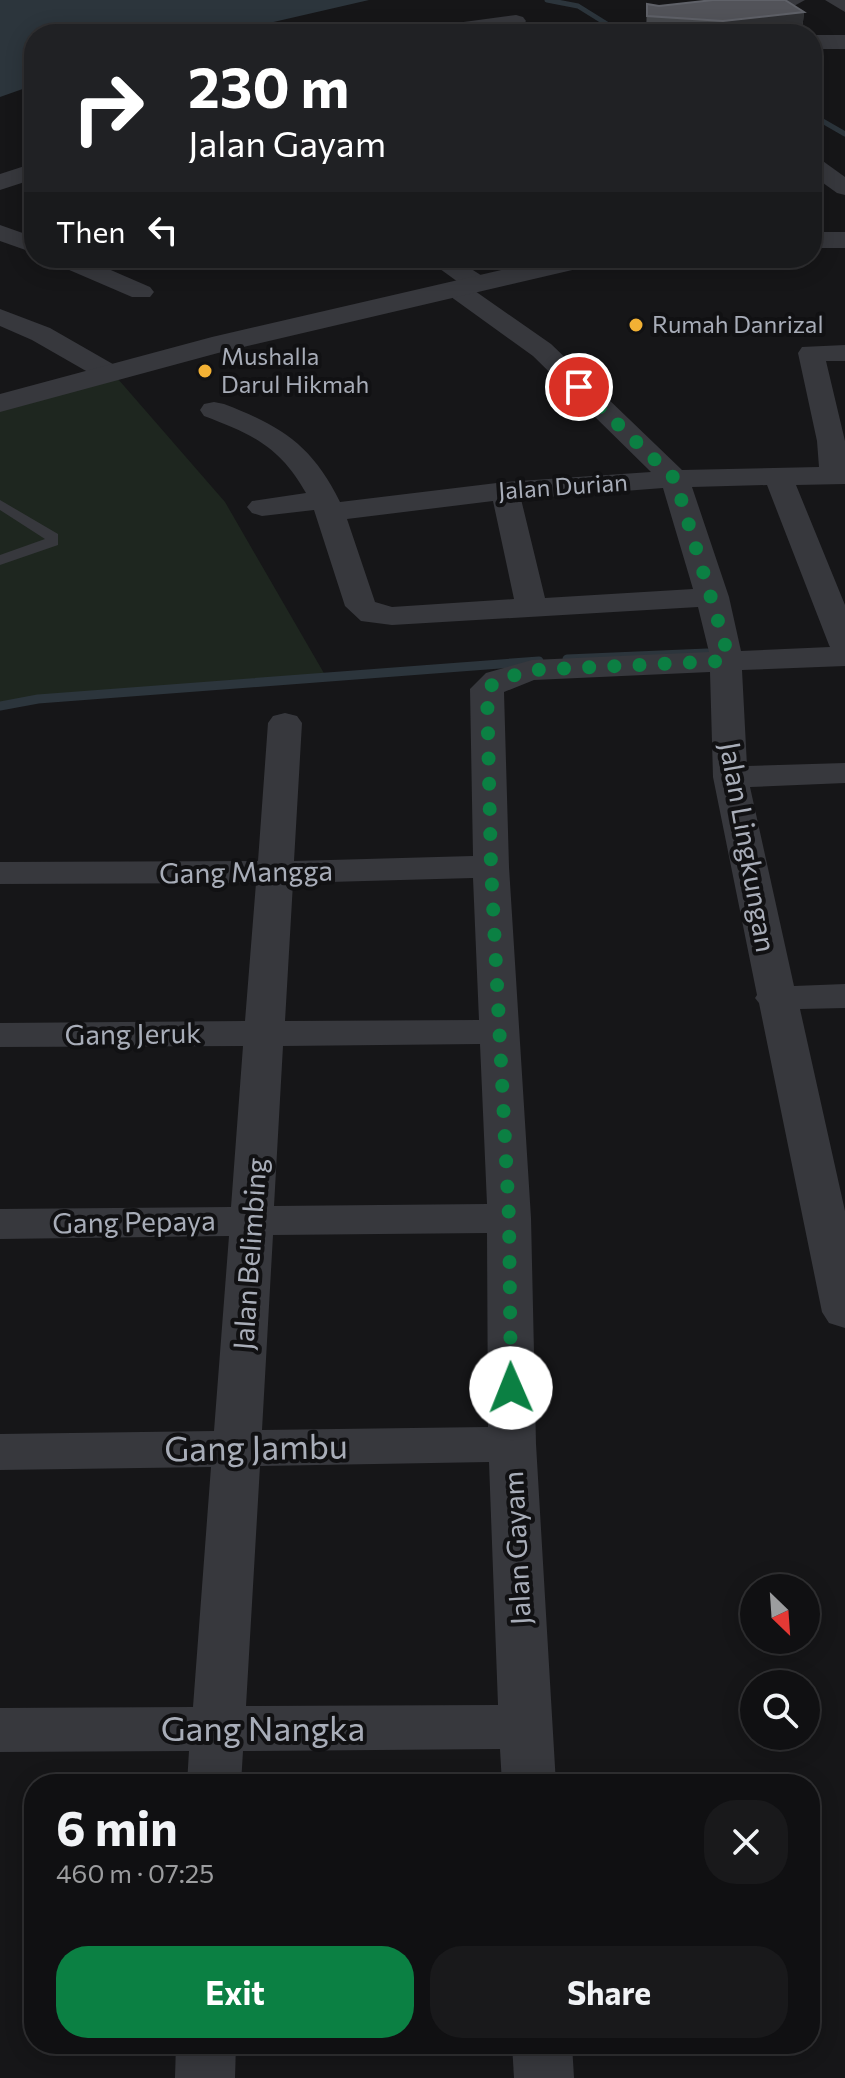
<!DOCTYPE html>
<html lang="en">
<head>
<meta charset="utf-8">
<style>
	:root { --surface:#101012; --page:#19191b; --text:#f1f3f6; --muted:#9c9d9f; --line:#303032; --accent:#0b8043 }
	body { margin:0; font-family:Commissioner,sans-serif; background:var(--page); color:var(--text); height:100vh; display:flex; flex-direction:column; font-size:30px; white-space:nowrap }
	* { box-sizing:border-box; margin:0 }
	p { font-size:26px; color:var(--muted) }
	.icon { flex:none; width:44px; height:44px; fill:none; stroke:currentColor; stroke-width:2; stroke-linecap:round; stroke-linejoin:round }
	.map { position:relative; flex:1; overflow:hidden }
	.panel { position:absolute; left:24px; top:1774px; width:796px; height:280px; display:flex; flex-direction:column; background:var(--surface); border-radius:32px; box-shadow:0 4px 20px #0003,0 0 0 2px var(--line) }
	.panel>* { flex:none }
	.top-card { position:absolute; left:24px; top:24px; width:798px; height:244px; border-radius:32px; box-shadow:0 4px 20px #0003,0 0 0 2px var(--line); background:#202124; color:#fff; overflow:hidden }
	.needle { width:52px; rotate:155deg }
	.controls { position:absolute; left:740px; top:1574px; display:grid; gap:16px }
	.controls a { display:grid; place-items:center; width:80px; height:80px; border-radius:50%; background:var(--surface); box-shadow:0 4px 20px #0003,0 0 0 2px var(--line); font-size:40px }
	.pin { position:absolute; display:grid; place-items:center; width:68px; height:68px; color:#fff; margin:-34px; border:4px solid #fff; border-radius:50%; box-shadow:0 2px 8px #0007 }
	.me { position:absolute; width:88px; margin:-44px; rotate:359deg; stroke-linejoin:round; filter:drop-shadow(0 0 6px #0008) }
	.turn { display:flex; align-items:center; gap:28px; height:168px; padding:0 32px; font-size:36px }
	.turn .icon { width:104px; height:104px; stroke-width:2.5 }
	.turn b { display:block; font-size:56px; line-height:68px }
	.then { display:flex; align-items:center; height:76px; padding:0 32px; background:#0003; gap:16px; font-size:30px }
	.round { display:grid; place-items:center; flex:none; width:84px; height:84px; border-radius:32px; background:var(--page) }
	.summary { display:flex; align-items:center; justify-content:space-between; height:136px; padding:0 32px }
	h1 { font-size:48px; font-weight:700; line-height:60px }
	.action { display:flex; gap:16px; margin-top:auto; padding:16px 32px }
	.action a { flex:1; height:92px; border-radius:32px; background:var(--accent); color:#fff; font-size:32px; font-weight:700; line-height:92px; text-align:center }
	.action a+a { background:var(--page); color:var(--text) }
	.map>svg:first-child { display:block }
	.green { fill:#1e261f }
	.water { fill:#2c353c }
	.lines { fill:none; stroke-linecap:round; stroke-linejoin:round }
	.stream-far1 { stroke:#2c353c; stroke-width:5 }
	.stream { stroke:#2c353c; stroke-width:9 }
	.service { fill:#37383d; fill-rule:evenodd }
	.minor { fill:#37383d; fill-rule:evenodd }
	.tertiary { fill:#37383d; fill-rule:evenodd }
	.wall { fill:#47494d }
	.shaded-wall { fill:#2f3033 }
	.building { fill:#525359; stroke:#5f6168; stroke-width:2 }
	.route { stroke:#0b8043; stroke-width:14; stroke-dasharray:0 25.2 }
	.poi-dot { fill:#f2b134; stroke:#111113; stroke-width:3 }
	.labels { text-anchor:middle; stroke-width:8; stroke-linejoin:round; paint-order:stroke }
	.far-poi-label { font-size:24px; fill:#a8adb8; stroke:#111113; text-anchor:start }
	.far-street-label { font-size:24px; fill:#a8adb8; stroke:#111113 }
	.street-label { font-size:28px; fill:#a8adb8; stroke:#111113 }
	.near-street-label { font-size:34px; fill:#a8adb8; stroke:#111113 }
</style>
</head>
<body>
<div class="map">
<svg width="845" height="2078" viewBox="0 0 845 2078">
	<rect width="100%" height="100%" fill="#161618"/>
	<!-- green -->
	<path class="green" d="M118 379 225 502 325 675 68 693 0 704V410Z"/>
	<!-- water -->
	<path class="water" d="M0 0H369L221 34H34V85L0 97Z"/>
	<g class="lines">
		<!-- stream-far1 -->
		<g class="stream-far1">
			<path d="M547 0 578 6 623 34"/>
			<path d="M812 115 845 134"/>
		</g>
		<!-- stream -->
		<g class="stream">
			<path d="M567 659 707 653"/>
			<path d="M0 706 38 699 539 661"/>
		</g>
		<!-- service -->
		<path class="service" d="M0 500 58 534V545L0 565V555L45 539 0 510Z"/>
		<!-- minor -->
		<g class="minor">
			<path d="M825 0H845V12Z"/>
			<path d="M516 15 523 17 526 21 523 25 464 34H409L419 28Z"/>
			<path d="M812 157 820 159 845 177V195L837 193 812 175Z"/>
			<path d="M0 225 34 237V253L0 241Z"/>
			<path d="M50 258H83L150 287 154 292 150 297H132L53 263Z"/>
			<path d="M425 258H454L487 279 490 284 487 289 475 291 551 344 682 470 819 467 817 441 798 353 802 347 845 345V361H826L845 441V484L796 485 845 605V666L742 670 747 766 845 763V783L750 787 794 986 845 984V1008L800 1009 845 1211V1328L829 1323 822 1312 759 1003 755 998 757 995 713 777 710 672 534 680 504 692 509 867 531 1218 536 1444 556 1784H502L500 1749 243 1751 241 1784H187L189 1751 0 1752V1708L193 1707 211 1467 0 1470V1434L214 1431 229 1236 0 1239V1209L231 1207 243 1046 0 1047V1023L245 1021 256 883 0 884V862L258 861 268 723 273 716 285 713 297 716 302 723 294 861 473 856 470 689 486 673 532 660 709 652 698 607 392 625 361 621 345 606 314 510 262 516 252 513 247 507 252 501 306 493C280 447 252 434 204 416L200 410 204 404 214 402 224 404C281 426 312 445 340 502L505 482 651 472 533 356 447 294 443 289 447 284 458 282ZM767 485 829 645 830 647 741 651 729 597 692 487ZM663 488 693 589 545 598 521 499ZM493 501 514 599 392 607 375 602 347 519ZM473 878 479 1020 285 1021 293 883ZM480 1044 487 1204 274 1206 283 1046ZM487 1233 488 1427 262 1430 273 1235ZM489 1462 498 1705 246 1706 260 1466Z"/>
			<path d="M0 309 50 328 118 367 122 373 118 379H100L32 340 0 326Z"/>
			<path d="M176 2044H236L235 2078H175Z"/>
			<path d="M512 2044H572L574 2078H514Z"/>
		</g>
		<!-- tertiary -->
		<g class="tertiary">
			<path d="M741 0H805L794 6 728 14 717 8 720 3Z"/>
			<rect x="812" y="35" width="33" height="14"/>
			<path d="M34 163V179L0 190V174Z"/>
			<rect x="812" y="232" width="33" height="16"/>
			<path d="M553 258H601L598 264 218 353 0 412V394L212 337Z"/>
		</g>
	</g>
	<!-- wall -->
	<path class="wall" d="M647 4 659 6 804 12 802 31 773 34H646Z"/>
	<!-- shaded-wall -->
	<path class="shaded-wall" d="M804 12 802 31 773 34H722L723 21Z"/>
	<!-- building -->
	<path class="building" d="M713 0H785L804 12 723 21 647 16V4L659 6Z"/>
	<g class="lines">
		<!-- route -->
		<path class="route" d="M511 1388 509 1218 491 867 487 689 498 680 532 670 724 661 725 644 675 479 579 387"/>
	</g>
	<!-- markers -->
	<g class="poi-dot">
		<circle cx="636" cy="325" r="8"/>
		<circle cx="205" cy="371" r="8"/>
	</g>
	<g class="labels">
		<!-- far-poi labels -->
		<g class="far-poi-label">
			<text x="652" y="333">Rumah Danrizal</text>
			<text x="221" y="365">Mushalla<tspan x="221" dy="28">Darul Hikmah</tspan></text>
		</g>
		<!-- far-street labels -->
		<g class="far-street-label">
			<text transform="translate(563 487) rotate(-4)" y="8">Jalan Durian</text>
		</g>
		<!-- street labels -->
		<g class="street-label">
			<text transform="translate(748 847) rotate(80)" y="10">Jalan Lingkungan</text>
			<text transform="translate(246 872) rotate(-1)" y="10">Gang Mangga</text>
			<text transform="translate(133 1034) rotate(-1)" y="10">Gang Jeruk</text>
			<text transform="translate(134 1222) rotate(-1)" y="10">Gang Pepaya</text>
			<text transform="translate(250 1254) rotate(-86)" y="10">Jalan Belimbing</text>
			<text transform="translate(517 1548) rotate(-93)" y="10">Jalan Gayam</text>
		</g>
		<!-- near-street labels -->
		<g class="near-street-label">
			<text transform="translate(256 1448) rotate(-1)" y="12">Gang Jambu</text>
			<text x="263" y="1741">Gang Nangka</text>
		</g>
	</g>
</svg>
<div class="controls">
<a><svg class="needle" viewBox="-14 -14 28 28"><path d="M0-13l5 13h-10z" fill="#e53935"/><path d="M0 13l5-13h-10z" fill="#9c9d9f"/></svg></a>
<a><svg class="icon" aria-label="search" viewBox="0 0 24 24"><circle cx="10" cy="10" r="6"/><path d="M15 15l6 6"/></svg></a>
</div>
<div class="pin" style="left:579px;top:387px;background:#d93025"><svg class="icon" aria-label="arrive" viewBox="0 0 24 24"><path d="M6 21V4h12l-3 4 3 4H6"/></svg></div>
<svg class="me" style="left:511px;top:1388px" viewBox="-20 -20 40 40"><circle r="19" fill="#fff"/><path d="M0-13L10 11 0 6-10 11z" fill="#0b8043"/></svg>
<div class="top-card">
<div class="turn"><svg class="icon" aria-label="right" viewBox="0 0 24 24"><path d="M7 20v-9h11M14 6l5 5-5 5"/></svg><div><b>230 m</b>Jalan Gayam</div></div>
<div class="then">Then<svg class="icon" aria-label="left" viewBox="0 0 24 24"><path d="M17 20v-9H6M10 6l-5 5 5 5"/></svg></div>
</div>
<section class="panel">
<div class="summary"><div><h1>6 min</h1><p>460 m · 07:25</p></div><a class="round"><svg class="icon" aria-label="close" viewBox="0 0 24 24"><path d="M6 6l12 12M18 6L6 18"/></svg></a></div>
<div class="action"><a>Exit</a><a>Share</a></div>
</section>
</div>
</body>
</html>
